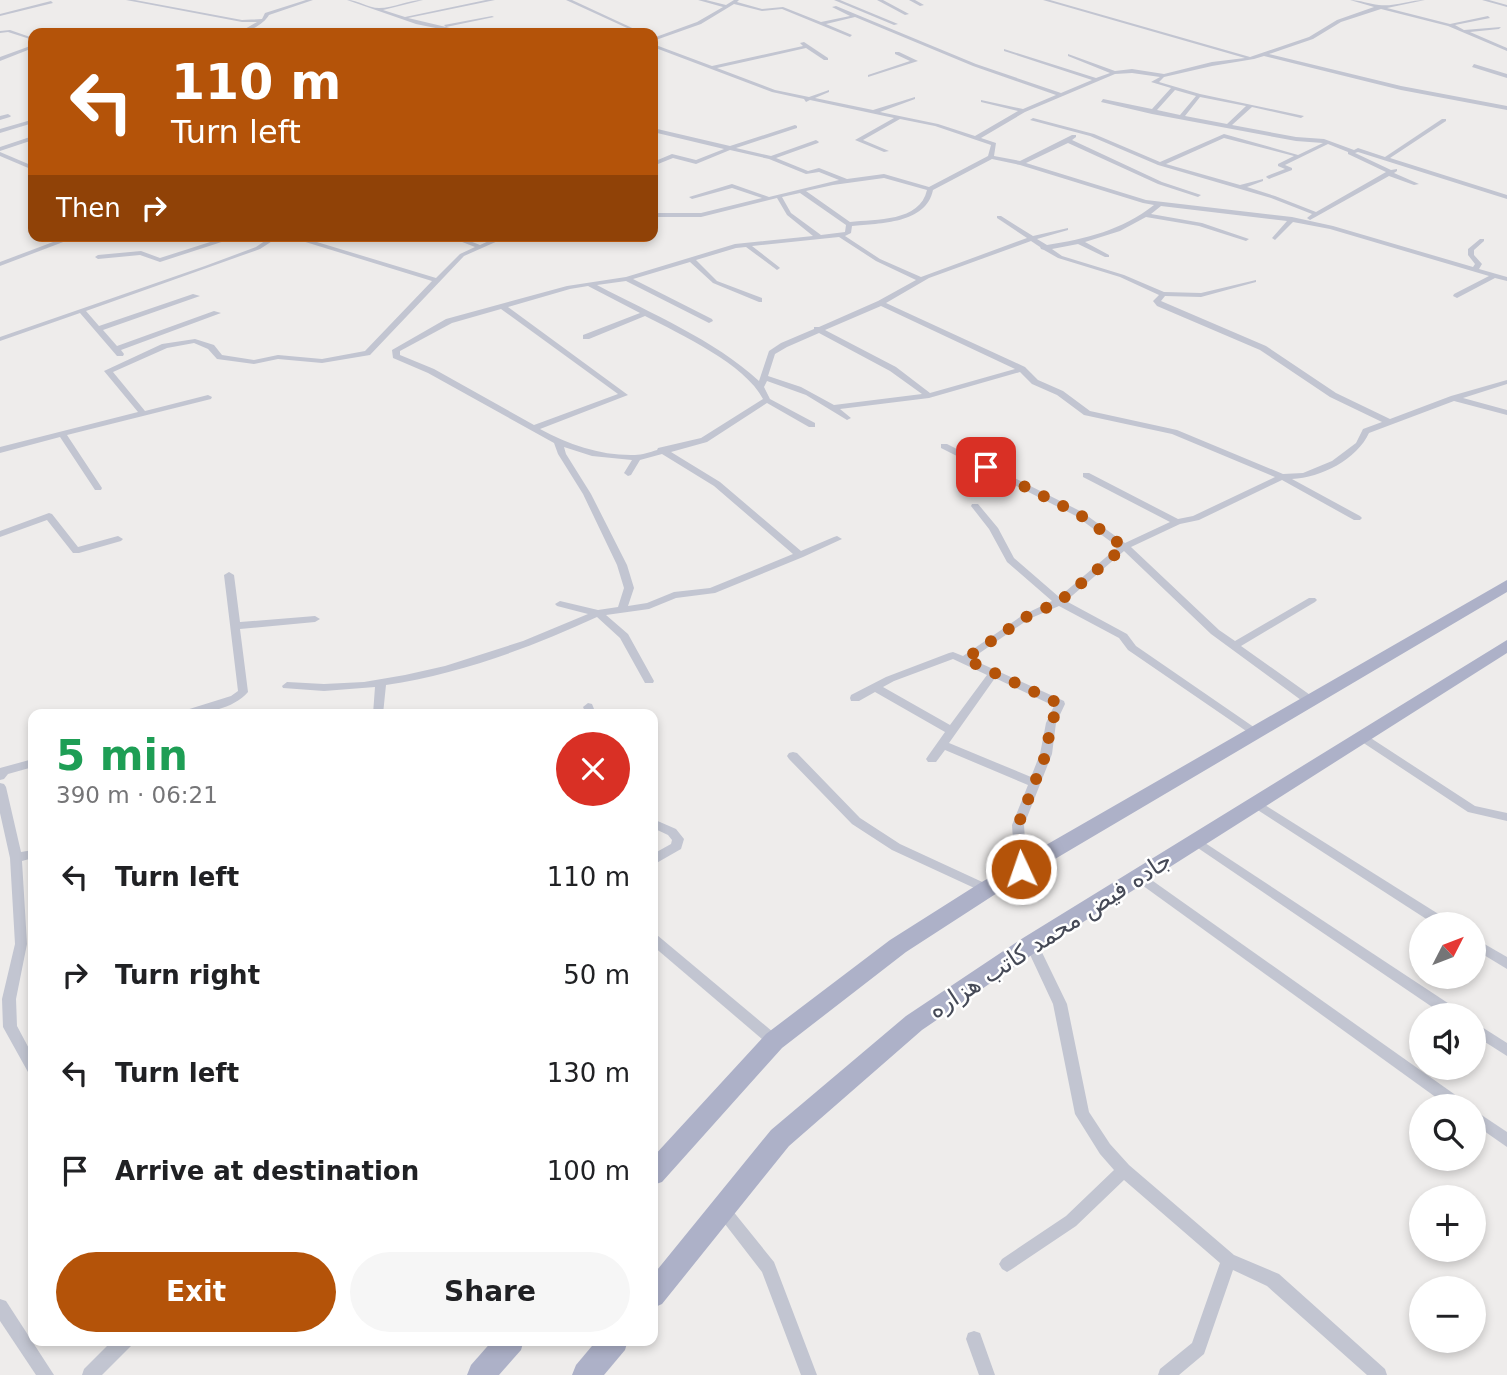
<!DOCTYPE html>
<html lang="en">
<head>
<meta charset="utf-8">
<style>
	:root { --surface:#fff; --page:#f6f6f6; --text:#202124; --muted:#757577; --accent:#b45309 }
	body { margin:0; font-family:"DejaVu Sans","Noto Sans Arabic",sans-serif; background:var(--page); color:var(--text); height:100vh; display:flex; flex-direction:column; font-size:26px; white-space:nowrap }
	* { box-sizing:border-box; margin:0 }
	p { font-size:23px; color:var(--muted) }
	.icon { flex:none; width:38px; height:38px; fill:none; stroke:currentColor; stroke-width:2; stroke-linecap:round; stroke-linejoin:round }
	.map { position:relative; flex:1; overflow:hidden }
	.side { position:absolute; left:28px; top:709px; width:630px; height:637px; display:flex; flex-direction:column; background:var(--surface); border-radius:14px; box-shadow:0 4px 10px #0003 }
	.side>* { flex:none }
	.top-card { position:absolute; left:28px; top:28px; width:630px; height:214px; border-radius:14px; box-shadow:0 4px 10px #0003; background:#b45309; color:#fff; overflow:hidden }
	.needle { width:46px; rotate:48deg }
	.fabs { position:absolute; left:1409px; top:912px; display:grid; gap:14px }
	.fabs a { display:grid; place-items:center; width:77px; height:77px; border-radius:50%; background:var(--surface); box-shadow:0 4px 10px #0003; font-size:35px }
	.pin { position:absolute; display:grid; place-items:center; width:60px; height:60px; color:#fff; margin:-30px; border-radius:14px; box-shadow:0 4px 10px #0006 }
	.me { position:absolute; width:77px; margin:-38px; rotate:357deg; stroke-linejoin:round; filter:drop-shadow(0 0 5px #0008) }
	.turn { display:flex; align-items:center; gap:24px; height:147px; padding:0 28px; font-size:32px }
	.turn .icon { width:91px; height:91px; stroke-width:2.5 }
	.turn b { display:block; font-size:49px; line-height:60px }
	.then { display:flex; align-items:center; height:66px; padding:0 28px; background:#0003; gap:14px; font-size:26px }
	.round { display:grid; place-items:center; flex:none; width:74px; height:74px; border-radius:37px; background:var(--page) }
	.overview { display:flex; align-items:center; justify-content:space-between; height:119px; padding:0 28px }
	h1 { font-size:42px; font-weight:600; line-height:52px; color:#1e9e55 }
	.button { display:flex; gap:14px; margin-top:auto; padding:14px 28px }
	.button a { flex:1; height:80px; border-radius:42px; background:var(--accent); color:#fff; font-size:28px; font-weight:600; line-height:80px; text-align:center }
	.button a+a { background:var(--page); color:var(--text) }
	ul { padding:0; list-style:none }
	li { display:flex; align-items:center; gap:21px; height:98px; padding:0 28px }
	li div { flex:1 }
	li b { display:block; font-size:26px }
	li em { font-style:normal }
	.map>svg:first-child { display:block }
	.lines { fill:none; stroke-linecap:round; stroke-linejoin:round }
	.street { fill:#c2c5d1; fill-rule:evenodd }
	.primary { fill:#adb1c8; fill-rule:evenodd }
	.route { stroke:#b45309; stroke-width:12; stroke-dasharray:0 21.6 }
	.labels { text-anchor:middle; stroke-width:5; stroke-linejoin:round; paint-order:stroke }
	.near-street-label { font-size:24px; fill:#454956; stroke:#fff }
</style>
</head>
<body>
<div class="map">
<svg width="1507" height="1375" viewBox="0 0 1507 1375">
	<rect width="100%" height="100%" fill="#eeeceb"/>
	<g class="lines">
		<!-- street -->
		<g class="street">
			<path d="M126 0H135L242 20 262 19 265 13 306 0H313L269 15C264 24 248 33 238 33L257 22H242Z"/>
			<path d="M347 0C358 0 368 8 379 8 394 8 408 0 423 0L383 10 405 17 486 0H495L408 18 446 27 444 25 492 16 494 17 446 27 468 33H460L416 24Z"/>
			<path d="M566 0H572L643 33H638Z"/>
			<path d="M698 0H706L726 5 734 0H739L737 2 762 9 783 7 821 22 850 16 832 7 836 6 976 64 1061 93 1092 80 1004 51V49L1096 78 1110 73 1068 56V54L1115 71 1132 69 1164 74 1212 62 1245 58 1043 0H1050L1250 57 1309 37 1337 20 1374 7 1350 0C1360 0 1369 4 1379 5 1393 7 1410 0 1425 0L1387 8 1450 24 1488 16 1490 18 1455 25 1464 30 1501 27 1499 29 1470 32 1507 48V51L1448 26 1381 9 1341 22 1313 39 1269 54 1401 86 1507 106V110L1401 90 1264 56 1254 59 1212 66 1164 77 1159 82 1200 94 1304 116 1301 118 1252 107 1232 125 1296 137 1324 139 1354 150 1358 148 1385 157 1442 119H1446V121L1390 158 1507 195V199L1358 152 1355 153 1391 170 1397 169V171L1394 173 1419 184 1414 185 1389 176 1310 220 1307 218 1312 214 1271 198 1158 165 1090 136 1030 120 1033 118 1094 134 1160 162 1224 134 1298 155 1323 143 1296 141 1152 114 1101 102 1103 99 1152 109 1171 88 1151 82 1160 77 1132 73 1115 74 1025 112 981 138 996 143 994 156 1020 161 1072 135H1076V137L1072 140 1162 182 1201 195 1198 197 1158 184 1068 143 1026 163 1146 200 1292 217 1333 226 1473 267 1475 264 1468 255V249L1480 239H1484V241L1474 250V255L1482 264 1479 269 1507 277V281L1495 278 1457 298 1453 296 1454 294 1489 276 1330 229 1293 222 1275 240 1272 238 1287 221 1161 206 1151 214 1202 223 1249 239 1246 241 1199 226 1146 217 1120 231 1085 242 1109 255V257H1105L1078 244 1052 249 1062 256 1124 275 1164 292 1201 293 1256 280V282L1201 297 1165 296 1161 301 1266 346 1336 393 1390 419 1451 396 1507 380V384L1463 398 1507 410V415L1454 401 1369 433C1357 459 1321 478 1292 479L1360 516 1362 518 1360 520H1354L1282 480 1199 520 1180 524 1131 547 1219 630 1235 641 1309 598H1315L1317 600 1315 602 1241 646 1313 697 1314 700 1313 703H1305L1211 634 1124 551 1066 601 1127 634 1136 646 1261 732 1256 736 1252 735 1128 650 1119 638 1059 606 1029 619 971 659 1064 701 1065 704 1056 723 1052 754 1024 825 1027 869 1025 872 1021 874 1017 872 1015 869 1012 825 1028 785 945 750 936 762H928L926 759 928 756 945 732 875 692 859 701H851L850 698 851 695 886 677 949 653 953 652 963 656 1023 615 1052 601 1007 562 989 529 971 506 972 504H978L998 528 1014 558 1059 597 1118 547 1076 516 941 448V444H947L1082 512 1125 543 1170 522 1083 477V473H1089L1178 519 1193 516 1275 477 1172 434 1084 415 1057 395 1032 384 1020 372 929 398 840 409 851 418 847 420 806 395 767 381 764 387 770 399 815 423V427H809L767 403 707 442 671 452 720 482 801 551 834 537 837 536 842 539 803 557 715 593 676 598 649 609 606 615 628 634 654 681 653 683H645L620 638 597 617C530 648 459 674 386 685L383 714H373L375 687 324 691 283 688 282 686 287 682 324 684 364 682 405 675 445 666 523 641 588 614 557 606 555 604 560 601 598 610 618 607 624 588 617 565 583 494 558 454 554 443 428 373 393 358 392 350 446 319 567 286 626 277 735 244 813 236 787 215 777 198 701 217H653V213H701L762 198 732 188 692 199 689 197 732 184 769 197 839 180 819 172 806 174 769 159 730 150 696 164 673 158 653 166V162L672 154 696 160 724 149 653 132V128L730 146 795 125 797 126V128L736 148 771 156 816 140 819 142 818 143 776 158 808 171 819 168 847 179 884 174 929 187 988 156 991 145 935 126 900 119 863 140 889 151 884 152 855 140 894 118 810 100 806 102 804 99 772 92 653 47V44L712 66 803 46 800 43 804 42 828 58V60H824L806 48 717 68 775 90 809 97 829 90V92L815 98 873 110 915 97V99L880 112 938 124 975 136 1018 111 981 102V100L1023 109 1056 95 973 66 855 17 826 24 852 35 850 37 782 9 762 11 734 4 701 24 653 41V38L697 22 723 7ZM1175 90 1196 96 1180 115 1157 110ZM1200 97 1246 106 1227 124 1185 116ZM1224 138 1294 156 1278 164V166L1285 169 1267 176 1266 177 1269 179 1292 170V168L1285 165 1328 144 1348 152V154L1386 172 1316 212 1275 196 1247 187 1263 181V179L1240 185 1166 164ZM992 159 1020 165 1143 203 1154 205C1122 230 1086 239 1047 245L1037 239 1068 230V228L1033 236 1001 216H997V218L1027 238 921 277 880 259 845 236 851 233 852 226C880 223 926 224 933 190ZM884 178 927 190C920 222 876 219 850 222L806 191 833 185ZM800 193 846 225 845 232 821 235 791 213 782 197ZM839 237 876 261 916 280 878 301 819 327H814V329L781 343 769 351 759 381C713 339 652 314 597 285L626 281 709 323 713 321 712 319 633 279 690 262 713 283 759 302H762V298L717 281 696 260 736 248 746 247 777 270 780 268 779 267 752 246ZM1031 241 1040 247 1041 249 1044 250 1058 258 1120 277 1159 295 1153 301 1157 306 1260 350 1330 397 1382 422 1363 429 1356 443 1332 461 1303 473 1283 474 1177 430 1090 411 1063 391 1038 380 1025 367 886 303 929 278ZM588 286 640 313 583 335V339H589L645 316C680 334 745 364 763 399L701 438 658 448 657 450C650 452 642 455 635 455 602 456 569 445 540 429L628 395 508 307 570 289ZM881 306 1015 369 930 393 896 367 825 330ZM501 309 618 394 534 425 434 369 400 355V351L452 323ZM819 333 890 371 922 394 834 405 801 387 768 376 775 354 787 347ZM564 447 592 456 632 460 624 473 628 476 631 475 640 460 662 454 714 486 793 554 710 588 674 592 647 603 628 606 634 588 627 565 591 494 566 454ZM953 659 987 675 950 725 883 687 894 681ZM995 678 1054 706 1046 723 1040 754 1031 777 949 743Z"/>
			<path d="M834 0H840L898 24 894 25Z"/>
			<path d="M877 0H883L909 14 905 15Z"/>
			<path d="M909 0H915L924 5 920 6Z"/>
			<path d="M1482 0H1489L1507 5V7Z"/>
			<path d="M51 1 53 3 0 16V14Z"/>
			<path d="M10 30 33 38V40L8 32 0 33V31Z"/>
			<path d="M33 45V48L0 61V57Z"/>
			<path d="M895 52H899L918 61 868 77V75L910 61 895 54Z"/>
			<path d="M1474 64 1507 74V78L1472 67Z"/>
			<path d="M8 114 11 116 10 117 0 120V116Z"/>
			<path d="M31 120 33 121V123L0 133V129Z"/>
			<path d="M33 136V140L0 151V147Z"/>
			<path d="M0 152 33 166V170L0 156Z"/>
			<path d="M69 236H79L0 266V262Z"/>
			<path d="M229 236H240L160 262 140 255 98 259 95 257 98 255 141 251 160 258Z"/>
			<path d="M272 236H280L260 249 86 311 99 326 193 294 200 296 103 330 117 346 214 311 221 313 121 350 124 354 123 356H117L80 313 0 341V337L205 266 256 247Z"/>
			<path d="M286 236H297L436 278 460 254 475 247 447 236H457L480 245 500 236H509L464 256 370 355 322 363 278 359 254 364 217 359 208 349 194 343 167 348 113 372 145 411 208 395 212 397 211 399 67 435 102 488 101 490H95L60 437 0 453V447L138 412 104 371 162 344 195 339 214 345 222 355 254 360 278 355 322 359 365 351 432 281Z"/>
			<path d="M49 513 52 514 78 547 118 536 123 539 121 541 79 553H73L47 520 0 537V531Z"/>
			<path d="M229 572 234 575 240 622 315 616 320 619 315 622 240 629 248 692C234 709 203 714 182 714L183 711 231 696 238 691 224 575Z"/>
			<path d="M588 703 592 704 596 714H586L583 707Z"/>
			<path d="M1363 733 1475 806 1507 813V821L1468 812 1359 740 1358 737 1359 734Z"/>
			<path d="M793 752 797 753 860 818 900 844 991 886 993 889 991 892 987 894 983 892 892 850 852 824 789 759 787 756 789 753Z"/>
			<path d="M33 759V767L8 774 4 779 0 780V768Z"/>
			<path d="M0 783 4 784 6 787 21 852 33 850V858L22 861 27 944 16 999 17 1026 33 1056V1074L28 1072 3 1027 2 999 15 944 10 858 0 813Z"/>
			<path d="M1257 800 1448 920 1450 924H1434L1253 807 1251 804 1253 801Z"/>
			<path d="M653 819 676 829 684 839 681 849 653 865V854L671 844 672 840 668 835 653 828Z"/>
			<path d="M1196 837 1460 1011 1462 1015H1444L1192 844 1190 841 1192 838Z"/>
			<path d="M1139 872 1143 874 1464 1101 1466 1106H1448L1135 880 1133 877 1135 874Z"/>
			<path d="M653 934 657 935 779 1037 781 1041 779 1045 774 1047 769 1045 653 946Z"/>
			<path d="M1474 938 1507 957V969L1474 949Z"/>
			<path d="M1031 939 1036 940 1067 1004 1089 1112 1110 1144 1129 1165 1234 1255 1279 1274 1385 1369 1387 1375H1367L1267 1286 1233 1270 1204 1354 1179 1375H1158L1160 1369 1192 1343 1220 1263 1124 1180 1076 1226 1012 1269 1007 1272 1002 1269 999 1264 1002 1259 1066 1216 1114 1170 1100 1154 1075 1114 1053 1004 1025 944 1026 940Z"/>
			<path d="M1474 1022 1507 1043V1056L1474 1035Z"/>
			<path d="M1474 1110 1507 1132V1147L1474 1124Z"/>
			<path d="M723 1203 728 1205 774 1262 817 1375H801L762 1272 718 1215 715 1210 718 1205Z"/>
			<path d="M0 1299 6 1301 54 1375H36L0 1321Z"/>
			<path d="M974 1331 980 1333 995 1375H979L966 1339 968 1333Z"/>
			<path d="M113 1340H133L131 1346 102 1375H82L84 1369Z"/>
		</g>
		<!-- primary -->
		<g class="primary">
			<path d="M1507 580V592L994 895 906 952 782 1048 662 1182 653 1185V1157L766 1034 890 940 980 883Z"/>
			<path d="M1507 640V653L1039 950 922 1030 789 1146 662 1304 653 1308V1275L771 1130 906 1016 1023 938Z"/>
			<path d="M493 1340H524L521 1350 499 1375H467L471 1365Z"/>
			<path d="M597 1340H628L625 1350 604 1375H572L576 1365Z"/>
		</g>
	</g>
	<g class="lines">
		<!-- route -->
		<path class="route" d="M986 467 1079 514 1124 547 1059 602 1026 617 965 659 1060 704 1051 723 1046 754 1018 825 1021 869"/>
	</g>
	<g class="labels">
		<!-- near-street labels -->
		<g class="near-street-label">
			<text transform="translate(1050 935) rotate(-33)" y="8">جاده فیض محمد کاتب هزاره</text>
		</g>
	</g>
</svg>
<div class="fabs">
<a><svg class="needle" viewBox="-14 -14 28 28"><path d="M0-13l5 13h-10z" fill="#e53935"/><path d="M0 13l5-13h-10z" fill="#757577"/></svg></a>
<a><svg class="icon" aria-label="sound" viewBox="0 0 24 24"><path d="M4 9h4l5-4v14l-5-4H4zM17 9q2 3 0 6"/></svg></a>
<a><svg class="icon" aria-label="search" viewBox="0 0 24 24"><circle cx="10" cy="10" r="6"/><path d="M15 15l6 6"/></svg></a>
<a>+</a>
<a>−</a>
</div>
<div class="pin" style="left:986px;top:467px;background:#d93025"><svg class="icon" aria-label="arrive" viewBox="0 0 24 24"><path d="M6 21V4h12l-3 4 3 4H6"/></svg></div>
<svg class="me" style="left:1021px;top:869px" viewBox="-20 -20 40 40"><circle r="17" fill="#b45309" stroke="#fff" stroke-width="3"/><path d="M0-11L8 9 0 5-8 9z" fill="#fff"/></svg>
<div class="top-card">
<div class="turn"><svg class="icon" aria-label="left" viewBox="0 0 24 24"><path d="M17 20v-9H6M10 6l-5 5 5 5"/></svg><div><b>110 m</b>Turn left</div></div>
<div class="then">Then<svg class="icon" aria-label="right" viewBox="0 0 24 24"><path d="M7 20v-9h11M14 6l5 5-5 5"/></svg></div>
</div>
<section class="side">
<div class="overview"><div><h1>5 min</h1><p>390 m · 06:21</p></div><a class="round" style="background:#d93025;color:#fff"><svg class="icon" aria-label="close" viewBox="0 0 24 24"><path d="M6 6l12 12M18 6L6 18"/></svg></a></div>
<ul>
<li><svg class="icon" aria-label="left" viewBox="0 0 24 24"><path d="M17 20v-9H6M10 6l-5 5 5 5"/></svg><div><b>Turn left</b></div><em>110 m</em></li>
<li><svg class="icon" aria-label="right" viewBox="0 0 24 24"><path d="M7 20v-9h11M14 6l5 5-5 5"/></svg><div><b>Turn right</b></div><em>50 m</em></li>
<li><svg class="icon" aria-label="left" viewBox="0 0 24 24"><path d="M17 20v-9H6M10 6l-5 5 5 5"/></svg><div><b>Turn left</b></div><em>130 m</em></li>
<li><svg class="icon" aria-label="arrive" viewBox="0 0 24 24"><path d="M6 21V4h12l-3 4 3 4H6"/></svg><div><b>Arrive at destination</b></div><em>100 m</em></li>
</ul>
<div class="button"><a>Exit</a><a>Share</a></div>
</section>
</div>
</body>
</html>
